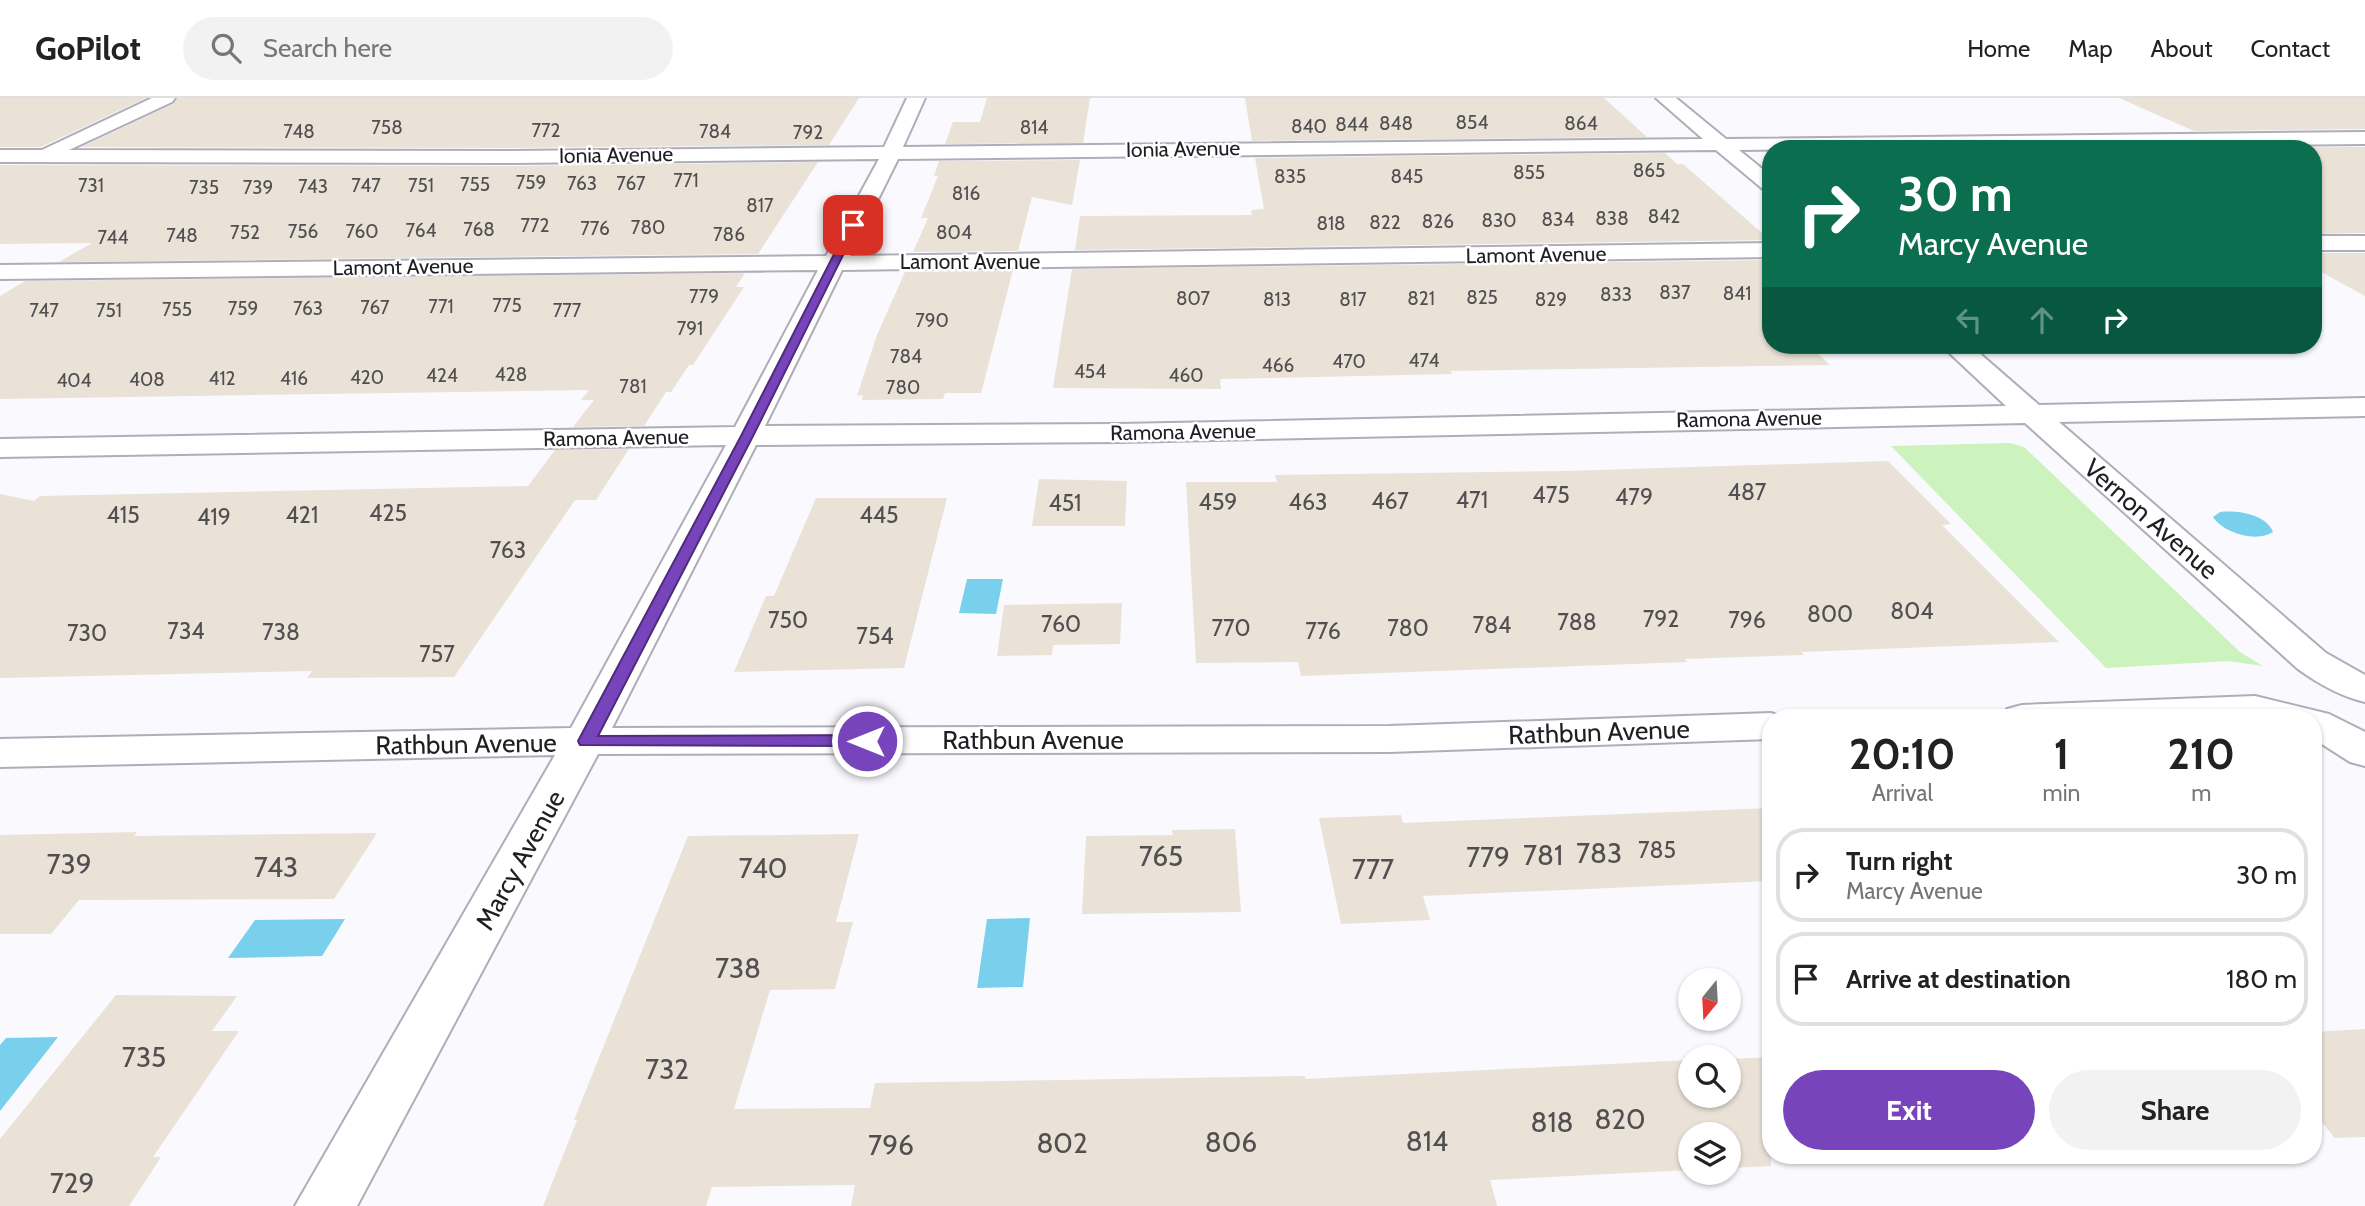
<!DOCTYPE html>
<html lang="en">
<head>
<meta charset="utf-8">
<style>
	:root { --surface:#fff; --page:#f2f2f2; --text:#222; --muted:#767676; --line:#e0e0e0; --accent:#7844bb }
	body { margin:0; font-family:Cabin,sans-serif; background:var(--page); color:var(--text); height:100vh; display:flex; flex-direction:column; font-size:26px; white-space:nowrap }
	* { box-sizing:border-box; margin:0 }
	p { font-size:23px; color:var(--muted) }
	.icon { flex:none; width:38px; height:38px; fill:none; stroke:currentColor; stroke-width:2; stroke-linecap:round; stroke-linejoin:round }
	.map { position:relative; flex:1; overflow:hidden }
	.panel { position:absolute; left:1762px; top:611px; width:560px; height:455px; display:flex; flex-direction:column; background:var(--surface); border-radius:28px; box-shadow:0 2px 5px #0004 }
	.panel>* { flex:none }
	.top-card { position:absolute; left:1762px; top:42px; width:560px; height:214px; border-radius:28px; box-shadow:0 2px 5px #0004; background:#0b6e4f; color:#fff; overflow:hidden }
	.needle { width:46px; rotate:198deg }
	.fabs { position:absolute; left:1678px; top:870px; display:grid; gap:14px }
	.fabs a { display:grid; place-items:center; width:63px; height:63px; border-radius:50%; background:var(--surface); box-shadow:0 2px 5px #0004; font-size:35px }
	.pin { position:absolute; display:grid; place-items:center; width:60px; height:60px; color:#fff; margin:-30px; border-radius:14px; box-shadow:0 4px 10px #0006 }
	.me { position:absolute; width:77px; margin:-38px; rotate:270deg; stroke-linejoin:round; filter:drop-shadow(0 0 5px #0008) }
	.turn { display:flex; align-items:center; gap:24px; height:147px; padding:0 21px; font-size:32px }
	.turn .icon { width:91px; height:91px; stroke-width:2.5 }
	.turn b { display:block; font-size:49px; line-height:60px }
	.lanes { display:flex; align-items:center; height:66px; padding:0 21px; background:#0003; justify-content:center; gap:35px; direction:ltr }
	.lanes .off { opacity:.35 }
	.eta { display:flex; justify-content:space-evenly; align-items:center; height:119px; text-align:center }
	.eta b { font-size:42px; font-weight:800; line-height:49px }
	.button { display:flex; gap:14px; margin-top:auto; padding:14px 21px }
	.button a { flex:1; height:80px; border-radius:42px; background:var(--accent); color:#fff; font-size:28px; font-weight:800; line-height:80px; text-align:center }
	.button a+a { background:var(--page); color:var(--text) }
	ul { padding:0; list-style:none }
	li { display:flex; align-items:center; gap:21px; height:94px; margin:0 14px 10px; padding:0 7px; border:4px solid var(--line); border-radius:28px }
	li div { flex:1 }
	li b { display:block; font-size:26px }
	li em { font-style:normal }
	header { display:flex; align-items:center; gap:42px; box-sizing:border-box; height:98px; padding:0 35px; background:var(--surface); border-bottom:2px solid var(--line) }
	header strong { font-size:33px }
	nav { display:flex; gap:38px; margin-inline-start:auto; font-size:24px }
	.search { width:490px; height:63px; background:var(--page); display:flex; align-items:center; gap:18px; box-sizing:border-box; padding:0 24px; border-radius:38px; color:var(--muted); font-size:26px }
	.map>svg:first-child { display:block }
	.green { fill:#ccf2be }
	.water { fill:#79d0ed }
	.building { fill:#eae2d7 }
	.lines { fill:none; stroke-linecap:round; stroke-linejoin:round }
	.minor-casing { stroke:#afadb9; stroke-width:4 }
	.minor { fill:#fff; fill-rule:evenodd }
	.route { fill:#7844bb; stroke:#4e2c7a; stroke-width:2 }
	.labels { text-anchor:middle; stroke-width:5; stroke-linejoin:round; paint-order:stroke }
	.far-number-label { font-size:19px; fill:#524f50 }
	.far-street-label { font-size:21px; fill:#1f1e23; stroke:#fff }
	.number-label { font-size:23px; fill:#524f50 }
	.street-label { font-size:26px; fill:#1f1e23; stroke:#fff }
	.near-number-label { font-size:28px; fill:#524f50 }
</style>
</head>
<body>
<header>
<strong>GoPilot</strong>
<div class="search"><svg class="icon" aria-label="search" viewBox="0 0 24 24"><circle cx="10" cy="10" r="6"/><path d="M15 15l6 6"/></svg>Search here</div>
<nav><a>Home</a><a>Map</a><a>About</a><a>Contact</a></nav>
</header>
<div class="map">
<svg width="2365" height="1108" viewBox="0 0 2365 1108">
	<rect width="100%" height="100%" fill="#faf9fe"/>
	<!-- green -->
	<path class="green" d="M2010 345 2024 349 2240 554 2263 568 2228 563 2106 570 1891 348Z"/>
	<!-- water -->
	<g class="water">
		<path d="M2220 414C2237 412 2266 416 2273 434 2257 445 2223 435 2213 419Z"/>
		<path d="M967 481H1003L996 516 959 515Z"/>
		<path d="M1030 820 1023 889 977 890 987 821Z"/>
		<path d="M345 821 322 858 228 860 255 822Z"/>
		<path d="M58 939 0 1013V947L6 940Z"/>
	</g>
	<!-- building -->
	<g class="building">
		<path d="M0 0H146L41 49H0Z"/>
		<path d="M178 0H859L829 47 513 50 81 49 173 6Z"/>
		<path d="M987 0H1090L1083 45 945 46 953 24H980Z"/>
		<path d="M1245 0H1604L1647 39 1252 43Z"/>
		<path d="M2119 0H2365V31L2194 33Z"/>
		<path d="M2365 49V135L2314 136V51L2232 50Z"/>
		<path d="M1665 55 1677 66H1683L1770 142 1075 152 1080 118 1252 117 1251 112 1264 111 1255 60Z"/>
		<path d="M1080 62 1072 107 1032 99 1018 153 913 154 928 120H921L938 78H934L939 63Z"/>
		<path d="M818 64 758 156 59 164 92 145 0 146V67L513 68Z"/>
		<path d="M2314 155H2365V198L2314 170Z"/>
		<path d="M1771 162V247H1809L1830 267 1451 273 1452 276 1220 281 1221 291 1053 290 1072 171Z"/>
		<path d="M1013 172 981 295H945L943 301 862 302 863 297 857 298 877 237 905 174Z"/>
		<path d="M745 175 736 189H744L708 244 693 267H689L671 294H666L644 328 573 329 594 302H581L589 292 0 301V198L25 183Z"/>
		<path d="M629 351 596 402H575L454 579 307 580 312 573 0 580V396L34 403 40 398 528 388 555 352Z"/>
		<path d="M1888 363 1951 426 1942 427 2059 544 1802 554 1804 557 1685 561 1687 564 1301 578 1298 564 1196 565 1186 384H1277L1275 377 1566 373Z"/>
		<path d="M1039 381 1127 383 1125 428H1032Z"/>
		<path d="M816 400H947L904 570 734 574 766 498H774Z"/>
		<path d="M1122 505 1120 546 1053 547 1052 557 997 558 1004 507Z"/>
		<path d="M1771 710V783L1423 798 1430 822 1341 826 1319 720 1401 717 1403 725Z"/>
		<path d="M1235 731 1241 814 1082 816 1086 738 1173 737 1172 732Z"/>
		<path d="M137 734 134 738 377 735 334 801 79 802 51 836H0V737Z"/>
		<path d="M859 736 836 824H853L835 891 770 892 734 1011 870 1010 875 985 1305 978V981L1690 962V998H1729V961L1771 959V1068L1729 1070V1036H1690V1072L1490 1082 1497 1108H851L855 1087 712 1089 706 1108H543L577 1022H574L688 738Z"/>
		<path d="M116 897 237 898 212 933H239L153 1059H161L129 1108H0V1041Z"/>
		<path d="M2365 931V1039L2335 1040 2314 1015V934Z"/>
	</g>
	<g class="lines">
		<defs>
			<g id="minor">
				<path d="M152 0H175L172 4 69 52 513 53 884 49 907 0H925L903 49 1703 41 1656 0H1676L1726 41 2365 34V46L1739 52 1771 78V94L1764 92 1716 52 898 61 850 158 1771 145V159L842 172 765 328 1120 326 2006 308 1941 247H1970L2039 307 2365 300V318L2059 324 2326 555 2365 577V604C2340 598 2319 586 2298 571L2025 325 1120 344 756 347 612 630 1389 628 1771 615 1786 620H1771V641L1389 654 598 656 357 1108H295L555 657 0 669V641L571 630 726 347 0 359V341L735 329 818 172 0 181V167L826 158 879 61 513 65 0 64V52H42Z"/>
				<rect x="2314" y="138" width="51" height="14"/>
				<path d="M2255 598 2329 616 2365 634V668L2350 664 2314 641V620H2002L2007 611 2022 607Z"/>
			</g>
		</defs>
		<!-- minor casing -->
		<use href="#minor" class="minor-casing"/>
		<!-- minor -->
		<use href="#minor" class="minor"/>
	</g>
	<!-- route -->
	<path class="route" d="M850 125 858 127 753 338 598 638 867 637 876 643 867 648 580 647 578 643 741 338Z"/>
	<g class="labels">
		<!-- far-number labels -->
		<g class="far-number-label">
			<text x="1472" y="31">854</text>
			<text x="1396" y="32">848</text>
			<text x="1581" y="32">864</text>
			<text x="1352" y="33">844</text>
			<text x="1309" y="35">840</text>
			<text x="387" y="36">758</text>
			<text x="1034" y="36">814</text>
			<text x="546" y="39">772</text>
			<text x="299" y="40">748</text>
			<text x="715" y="40">784</text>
			<text x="808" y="41">792</text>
			<text x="1649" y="79">865</text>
			<text x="1529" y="81">855</text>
			<text x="1290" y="85">835</text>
			<text x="1407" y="85">845</text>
			<text x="686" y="89">771</text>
			<text x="531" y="91">759</text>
			<text x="582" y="92">763</text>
			<text x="631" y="92">767</text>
			<text x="475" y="93">755</text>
			<text x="91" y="94">731</text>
			<text x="366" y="94">747</text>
			<text x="421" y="94">751</text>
			<text x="313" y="95">743</text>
			<text x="204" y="96">735</text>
			<text x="258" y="96">739</text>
			<text x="966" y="102">816</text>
			<text x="760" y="114">817</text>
			<text x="1664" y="125">842</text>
			<text x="1612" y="127">838</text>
			<text x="1558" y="128">834</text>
			<text x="1499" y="129">830</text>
			<text x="1438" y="130">826</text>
			<text x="1385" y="131">822</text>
			<text x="1331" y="132">818</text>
			<text x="535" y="134">772</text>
			<text x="648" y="136">780</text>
			<text x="595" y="137">776</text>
			<text x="479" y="138">768</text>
			<text x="421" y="139">764</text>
			<text x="303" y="140">756</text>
			<text x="362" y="140">760</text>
			<text x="245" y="141">752</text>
			<text x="954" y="141">804</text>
			<text x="729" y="143">786</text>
			<text x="182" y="144">748</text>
			<text x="113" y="146">744</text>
			<text x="1675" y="201">837</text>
			<text x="1737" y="202">841</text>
			<text x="1616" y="203">833</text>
			<text x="704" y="205">779</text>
			<text x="1482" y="206">825</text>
			<text x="1193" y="207">807</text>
			<text x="1421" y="207">821</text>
			<text x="1277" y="208">813</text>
			<text x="1353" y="208">817</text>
			<text x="1551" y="208">829</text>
			<text x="507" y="214">775</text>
			<text x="441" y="215">771</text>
			<text x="375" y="216">767</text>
			<text x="243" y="217">759</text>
			<text x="308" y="217">763</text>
			<text x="177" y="218">755</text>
			<text x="44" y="219">747</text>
			<text x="109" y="219">751</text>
			<text x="567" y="219">777</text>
			<text x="932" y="229">790</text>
			<text x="690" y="237">791</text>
			<text x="906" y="265">784</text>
			<text x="1424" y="269">474</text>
			<text x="1349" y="270">470</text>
			<text x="1278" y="274">466</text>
			<text x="1090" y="280">454</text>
			<text x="511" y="283">428</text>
			<text x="442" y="284">424</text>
			<text x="1186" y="284">460</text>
			<text x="367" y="286">420</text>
			<text x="222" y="287">412</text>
			<text x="294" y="287">416</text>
			<text x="147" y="288">408</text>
			<text x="74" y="289">404</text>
			<text x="633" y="295">781</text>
			<text x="903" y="296">780</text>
		</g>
		<!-- far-street labels -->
		<g class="far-street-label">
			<text transform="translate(1183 51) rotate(-1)" y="7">Ionia Avenue</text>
			<text transform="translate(616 57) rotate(-1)" y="7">Ionia Avenue</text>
			<text transform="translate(1536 157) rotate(-1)" y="7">Lamont Avenue</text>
			<text x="970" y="171">Lamont Avenue</text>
			<text transform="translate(403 169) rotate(-1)" y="7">Lamont Avenue</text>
			<text transform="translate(1749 321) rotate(-1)" y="7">Ramona Avenue</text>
			<text transform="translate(1183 334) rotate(-1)" y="7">Ramona Avenue</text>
			<text transform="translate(616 340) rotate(-1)" y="7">Ramona Avenue</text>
		</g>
		<!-- number labels -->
		<g class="number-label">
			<text x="1747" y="402">487</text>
			<text x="1551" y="405">475</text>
			<text x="1634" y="407">479</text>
			<text x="1472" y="410">471</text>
			<text x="1390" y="411">467</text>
			<text x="1218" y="412">459</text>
			<text x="1308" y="412">463</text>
			<text x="1065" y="413">451</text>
			<text x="388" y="423">425</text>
			<text x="123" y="425">415</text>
			<text x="302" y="425">421</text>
			<text x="879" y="425">445</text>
			<text x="214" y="427">419</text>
			<text x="508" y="460">763</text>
			<text x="1912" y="521">804</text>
			<text x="1830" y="524">800</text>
			<text x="1661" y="529">792</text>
			<text x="788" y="530">750</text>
			<text x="1747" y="530">796</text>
			<text x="1577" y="532">788</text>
			<text x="1061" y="534">760</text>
			<text x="1492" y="535">784</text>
			<text x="1231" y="538">770</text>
			<text x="1408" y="538">780</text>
			<text x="186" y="541">734</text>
			<text x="1323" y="541">776</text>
			<text x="281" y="542">738</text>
			<text x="87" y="543">730</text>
			<text x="875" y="546">754</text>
			<text x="437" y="564">757</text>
			<text x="1657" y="760">785</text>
		</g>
		<!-- street labels -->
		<g class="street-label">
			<text transform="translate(2151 421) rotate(41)" y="9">Vernon Avenue</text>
			<text transform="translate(1599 634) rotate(-2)" y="9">Rathbun Avenue</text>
			<text x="1033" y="651">Rathbun Avenue</text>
			<text transform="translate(466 646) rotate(-1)" y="9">Rathbun Avenue</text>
			<text transform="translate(520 762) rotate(-61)" y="9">Marcy Avenue</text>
		</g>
		<!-- near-number labels -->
		<g class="near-number-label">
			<text x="1599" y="765">783</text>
			<text x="1543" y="767">781</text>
			<text x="1161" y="768">765</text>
			<text x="1488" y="769">779</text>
			<text x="69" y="776">739</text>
			<text x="276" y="779">743</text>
			<text x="763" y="780">740</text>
			<text x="1373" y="781">777</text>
			<text x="738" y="880">738</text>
			<text x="144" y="969">735</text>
			<text x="667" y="981">732</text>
			<text x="1620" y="1031">820</text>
			<text x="1552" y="1034">818</text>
			<text x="1427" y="1053">814</text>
			<text x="1231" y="1054">806</text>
			<text x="1062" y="1055">802</text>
			<text x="891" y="1057">796</text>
			<text x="72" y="1095">729</text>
		</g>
	</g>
</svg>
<div class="fabs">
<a><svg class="needle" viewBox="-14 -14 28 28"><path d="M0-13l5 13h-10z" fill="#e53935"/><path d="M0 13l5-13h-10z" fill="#767676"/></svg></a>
<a><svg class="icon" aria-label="search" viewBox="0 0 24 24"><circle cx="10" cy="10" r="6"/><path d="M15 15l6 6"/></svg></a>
<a><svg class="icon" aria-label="layers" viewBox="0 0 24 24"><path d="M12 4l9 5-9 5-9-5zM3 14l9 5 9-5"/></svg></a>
</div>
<div class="pin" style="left:853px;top:127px;background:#d93025"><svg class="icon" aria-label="arrive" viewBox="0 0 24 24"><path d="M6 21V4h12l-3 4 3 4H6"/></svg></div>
<svg class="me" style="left:867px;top:643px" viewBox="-20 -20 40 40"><circle r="17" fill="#7844bb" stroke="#fff" stroke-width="3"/><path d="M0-11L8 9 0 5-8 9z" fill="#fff"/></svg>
<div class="top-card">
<div class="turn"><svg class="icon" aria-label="right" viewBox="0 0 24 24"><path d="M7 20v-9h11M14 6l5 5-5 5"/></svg><div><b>30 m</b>Marcy Avenue</div></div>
<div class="lanes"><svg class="icon off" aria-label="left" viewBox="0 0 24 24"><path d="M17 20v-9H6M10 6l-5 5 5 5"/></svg><svg class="icon off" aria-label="ahead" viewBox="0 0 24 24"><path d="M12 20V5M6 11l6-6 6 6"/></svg><svg class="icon" aria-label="right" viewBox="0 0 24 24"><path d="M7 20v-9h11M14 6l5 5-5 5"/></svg></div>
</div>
<section class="panel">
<div class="eta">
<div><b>20:10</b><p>Arrival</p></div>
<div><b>1</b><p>min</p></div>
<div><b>210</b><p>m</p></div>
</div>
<ul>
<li><svg class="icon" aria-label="right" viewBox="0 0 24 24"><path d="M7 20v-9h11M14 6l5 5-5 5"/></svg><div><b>Turn right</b><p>Marcy Avenue</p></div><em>30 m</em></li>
<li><svg class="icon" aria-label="arrive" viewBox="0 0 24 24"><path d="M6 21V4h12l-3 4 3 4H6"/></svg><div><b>Arrive at destination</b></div><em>180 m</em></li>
</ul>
<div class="button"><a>Exit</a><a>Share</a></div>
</section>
</div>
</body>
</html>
